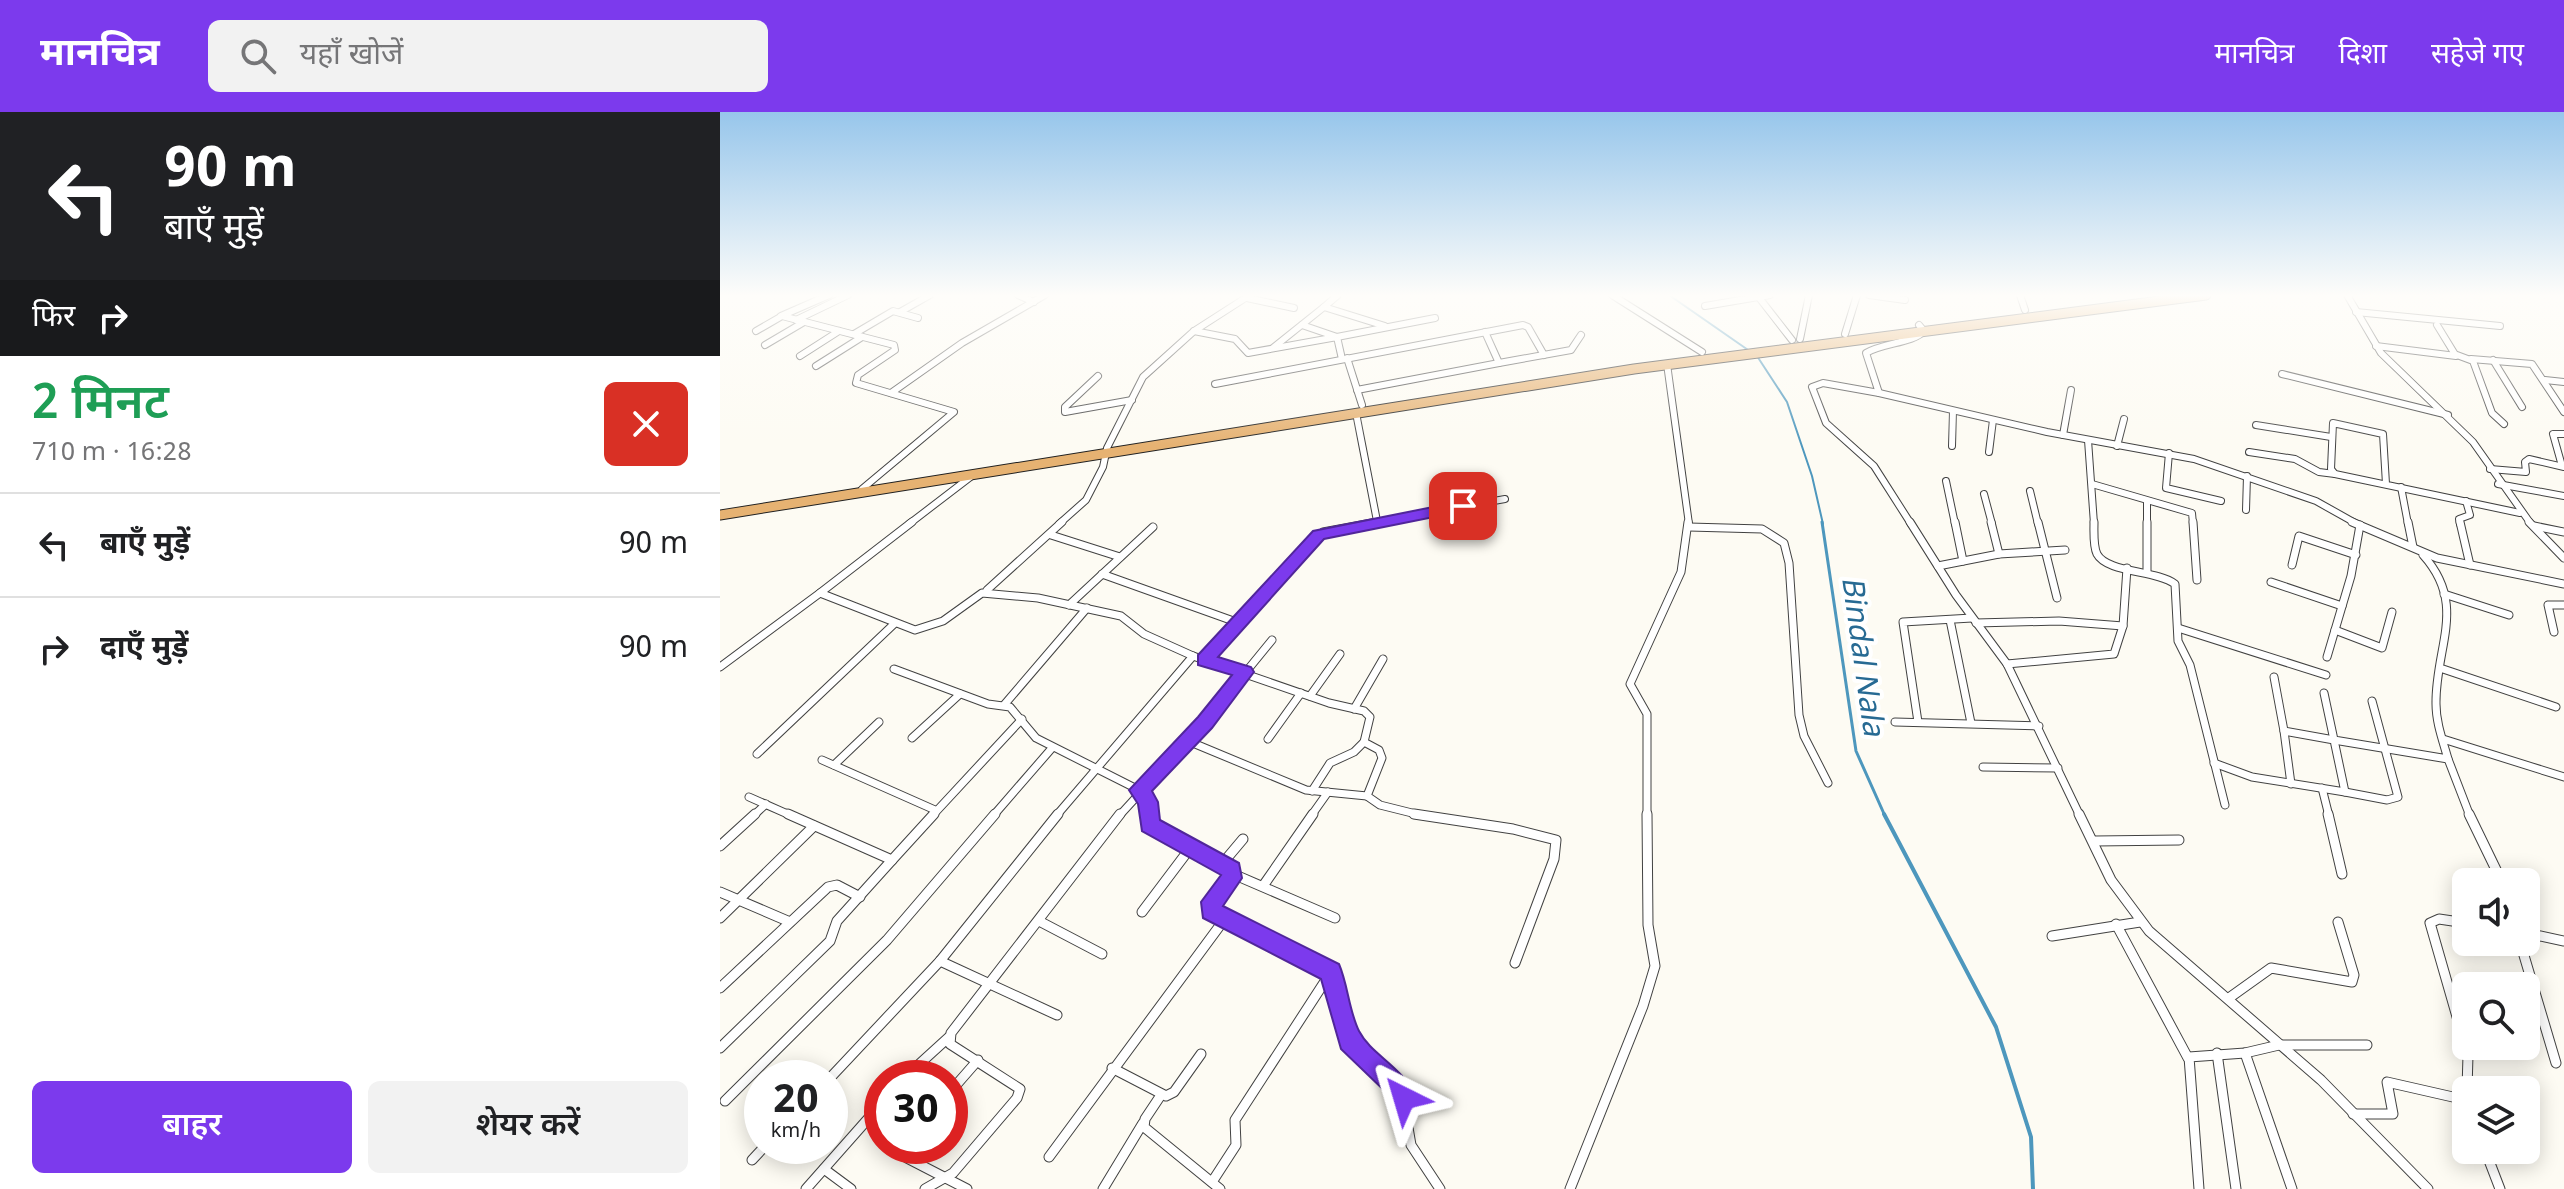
<!DOCTYPE html>
<html lang="hi">
<head>
<meta charset="utf-8">
<style>
	:root { --surface:#fff; --page:#f2f2f2; --text:#202124; --muted:#757577; --line:#e0e0e0; --accent:#7c3aed }
	body { margin:0; font-family:Georgia,"Noto Sans Devanagari",serif; background:var(--page); color:var(--text); height:100vh; display:flex; flex-direction:column; font-size:30px; white-space:nowrap }
	* { box-sizing:border-box; margin:0 }
	p { font-size:26px; color:var(--muted) }
	.icon { flex:none; width:44px; height:44px; fill:none; stroke:currentColor; stroke-width:2; stroke-linecap:round; stroke-linejoin:round }
	.map { position:relative; flex:1; overflow:hidden }
	.sheet { display:flex; flex-direction:column; background:var(--surface); width:720px }
	.sheet>* { flex:none }
	.banner { background:#202124; color:#fff; overflow:hidden }
	.tools { position:absolute; left:1732px; top:756px; display:grid; gap:16px }
	.tools a { display:grid; place-items:center; width:88px; height:88px; border-radius:12px; background:var(--surface); box-shadow:0 4px 20px #0003; font-size:40px }
	.speed { position:absolute; left:24px; top:948px; display:flex; gap:16px; font-size:40px; font-weight:700; text-align:center }
	.speed>* { display:grid; place-content:center; width:104px; height:104px; border-radius:50%; background:var(--surface); box-shadow:0 4px 20px #0003; line-height:1 }
	.speed small { font-size:20px; font-weight:400 }
	.speed .limit { border:12px solid #d22; background:#fff; color:#111 }
	.pin { position:absolute; display:grid; place-items:center; width:68px; height:68px; color:#fff; margin:-34px; border-radius:16px; box-shadow:0 4px 12px #0006 }
	.me { position:absolute; width:88px; margin:-44px; rotate:320deg; stroke-linejoin:round; filter:drop-shadow(0 0 6px #0008) }
	.turn { display:flex; align-items:center; gap:28px; height:168px; padding:0 32px; font-size:36px }
	.turn .icon { width:104px; height:104px; stroke-width:2.5 }
	.turn b { display:block; font-size:56px; line-height:68px }
	.then { display:flex; align-items:center; height:76px; padding:0 32px; background:#0003; gap:16px; font-size:30px }
	.round { display:grid; place-items:center; flex:none; width:84px; height:84px; border-radius:12px; background:var(--page) }
	.summary { display:flex; align-items:center; justify-content:space-between; height:136px; padding:0 32px }
	h1 { font-size:48px; font-weight:600; line-height:60px; color:#1e9e55 }
	.cta { display:flex; gap:16px; margin-top:auto; padding:16px 32px }
	.cta a { flex:1; height:92px; border-radius:12px; background:var(--accent); color:#fff; font-size:32px; font-weight:600; line-height:92px; text-align:center }
	.cta a+a { background:var(--page); color:var(--text) }
	ul { padding:0; list-style:none }
	li { display:flex; align-items:center; gap:24px; height:104px; padding:0 32px; border-top:2px solid var(--line) }
	li div { flex:1 }
	li b { display:block; font-size:30px }
	li em { font-style:normal }
	header { display:flex; align-items:center; gap:48px; box-sizing:border-box; height:112px; padding:0 40px; background:var(--accent); color:#fff }
	header strong { font-size:38px }
	nav { display:flex; gap:44px; margin-inline-start:auto; font-size:28px }
	.search { width:560px; height:72px; background:var(--page); display:flex; align-items:center; gap:20px; box-sizing:border-box; padding:0 28px; border-radius:12px; color:var(--muted); font-size:30px }
	main { display:flex; flex:1; min-height:0 }
	.map>svg:first-child { display:block }
	.lines { fill:none; stroke-linecap:round; stroke-linejoin:round }
	.stream-far2 { stroke:#4d97bd; stroke-width:2 }
	.stream-far1 { stroke:#4d97bd; stroke-width:3 }
	.stream { stroke:#4d97bd; stroke-width:4 }
	.minor-far2-casing { stroke:#424242; stroke-width:8 }
	.minor-far1-casing { stroke:#424242; stroke-width:9 }
	.minor-casing { stroke:#424242; stroke-width:11 }
	.trunk-casing { stroke:#202020; stroke-width:11 }
	.minor-far2 { stroke:#fff; stroke-width:6 }
	.minor-far1 { stroke:#fff; stroke-width:7 }
	.minor { stroke:#fff; stroke-width:9 }
	.trunk { stroke:#e6b272; stroke-width:9 }
	.route { fill:#7c3aed; stroke:#51269a; stroke-width:2 }
	.labels { text-anchor:middle; stroke-width:8; stroke-linejoin:round; paint-order:stroke }
	.water-label { font-size:30px; font-style:italic; fill:#276a93; stroke:#fff }
</style>
</head>
<body>
<header>
<strong>मानचित्र</strong>
<div class="search"><svg class="icon" aria-label="search" viewBox="0 0 24 24"><circle cx="10" cy="10" r="6"/><path d="M15 15l6 6"/></svg>यहाँ खोजें</div>
<nav><a>मानचित्र</a><a>दिशा</a><a>सहेजे गए</a></nav>
</header>
<main>
<section class="sheet">
<div class="banner">
<div class="turn"><svg class="icon" aria-label="left" viewBox="0 0 24 24"><path d="M17 20v-9H6M10 6l-5 5 5 5"/></svg><div><b>90 m</b>बाएँ मुड़ें</div></div>
<div class="then">फिर<svg class="icon" aria-label="right" viewBox="0 0 24 24"><path d="M7 20v-9h11M14 6l5 5-5 5"/></svg></div>
</div>
<div class="summary"><div><h1>2 मिनट</h1><p>710 m · 16:28</p></div><a class="round" style="background:#d93025;color:#fff"><svg class="icon" aria-label="close" viewBox="0 0 24 24"><path d="M6 6l12 12M18 6L6 18"/></svg></a></div>
<ul>
<li><svg class="icon" aria-label="left" viewBox="0 0 24 24"><path d="M17 20v-9H6M10 6l-5 5 5 5"/></svg><div><b>बाएँ मुड़ें</b></div><em>90 m</em></li>
<li><svg class="icon" aria-label="right" viewBox="0 0 24 24"><path d="M7 20v-9h11M14 6l5 5-5 5"/></svg><div><b>दाएँ मुड़ें</b></div><em>90 m</em></li>
</ul>
<div class="cta"><a>बाहर</a><a>शेयर करें</a></div>
</section>
<div class="map">
<svg width="1844" height="1077" viewBox="0 0 1844 1077">
	<rect width="100%" height="100%" fill="#fdfbf3"/>
	<g class="lines">
		<!-- stream-far2 -->
		<g class="stream-far2">
			<path d="M949 183 1031 240"/>
			<path d="M1037 244 1067 290 1092 364 1103 412"/>
		</g>
		<!-- stream-far1 -->
		<path class="stream-far1" d="M1102 410 1136 639 1165 704"/>
		<!-- stream -->
		<path class="stream" d="M1164 702 1276 915 1311 1025 1313 1077"/>
		<defs>
			<g id="minor-far2">
				<path d="M298 183 314 190"/>
				<path d="M892 183 982 240"/>
				<path d="M1037 183 1072 228"/>
				<path d="M1149 183 1185 188"/>
				<path d="M1300 183 1305 198"/>
				<path d="M1627 183 1661 241 1753 330 1811 412"/>
				<path d="M527 186 574 196"/>
				<path d="M985 194 1050 183"/>
				<path d="M604 195 618 183"/>
				<path d="M180 200 210 183"/>
				<path d="M1636 200 1780 214"/>
				<path d="M61 204 109 183"/>
				<path d="M76 208 128 183"/>
				<path d="M582 213 617 225 715 206"/>
				<path d="M36 219 62 204 174 233 175 238 138 263 136 271 234 300 142 377"/>
				<path d="M474 219 515 227 528 241 617 225 622 247"/>
				<path d="M134 222 173 199 198 206"/>
				<path d="M1125 222 1137 183"/>
				<path d="M1080 227 1089 183"/>
				<path d="M45 233 84 210"/>
				<path d="M1656 234 1736 244 1717 213"/>
				<path d="M554 235 604 195 665 214"/>
				<path d="M1737 243 1753 249 1772 301 1784 312"/>
				<path d="M80 244 119 219"/>
				<path d="M627 246 642 293"/>
				<path d="M1751 247 1812 252 1844 300"/>
				<path d="M1773 248 1802 295"/>
				<path d="M779 251 851 238 861 223"/>
				<path d="M947 252 969 412"/>
				<path d="M96 254 142 225"/>
				<path d="M1562 262 1728 303"/>
				<path d="M378 264 345 295V300L412 288"/>
				<path d="M1825 268 1844 270"/>
				<path d="M495 272 803 213 808 215 824 243"/>
				<path d="M637 278 779 251 765 220"/>
				<path d="M171 281 242 231 325 183"/>
				<path d="M1159 281 1146 241C1162 231 1194 231 1204 219L1199 213"/>
				<path d="M636 301 657 409"/>
				<path d="M1536 313 1611 325"/>
				<path d="M1343 323 1351 278"/>
				<path d="M1368 328 1374 412"/>
				<path d="M1232 334 1233 299"/>
				<path d="M1397 334 1404 307"/>
				<path d="M1269 340 1273 308"/>
				<path d="M1529 340 1575 347 1599 360 1615 362"/>
				<path d="M1449 341 1446 376 1501 389"/>
				<path d="M1842 354 1833 322H1844"/>
				<path d="M1770 357 1806 360 1805 350 1809 347 1844 355"/>
				<path d="M1226 369 1235 412"/>
				<path d="M1372 372 1472 401 1473 412"/>
				<path d="M1666 372 1663 322 1613 311 1611 357 1615 362 1800 401"/>
				<path d="M1778 372 1844 384"/>
				<path d="M1681 375 1688 412"/>
				<path d="M1310 379 1318 412"/>
				<path d="M1264 382 1272 412"/>
				<path d="M1427 390V412"/>
				<path d="M1526 398 1527 364"/>
				<path d="M189 412 253 363"/>
				<path d="M339 412 366 388 383 355 387 336 423 265 474 219 530 183"/>
				<path d="M646 412 785 387"/>
				<path d="M1191 412 1154 354 1106 311 1092 275 1103 271 1159 281 1327 320 1474 347 1596 389 1637 412"/>
				<path d="M1740 412 1739 407 1750 403 1746 389"/>
			</g>
			<g id="minor-far1">
				<path d="M192 410 100 481 195 518 223 509 262 481 318 486 401 504 424 522 473 544 609 591 644 599 650 605 644 630 659 638 662 646 647 684 660 693 704 704"/>
				<path d="M1190 410 1236 483 1287 552 1360 704"/>
				<path d="M1235 410 1243 449"/>
				<path d="M1271 410 1279 442"/>
				<path d="M1318 410 1337 486"/>
				<path d="M1374 410C1374 419 1373 434 1377 442 1387 461 1436 458 1455 472L1458 529 1470 553 1505 693"/>
				<path d="M1427 410V460"/>
				<path d="M1473 410 1477 468"/>
				<path d="M1632 410 1717 446 1844 472"/>
				<path d="M1688 410 1693 435"/>
				<path d="M1740 410 1750 453"/>
				<path d="M1809 410 1844 446"/>
				<path d="M1814 414 1844 420"/>
				<path d="M969 415 1042 417 1064 431 1069 451 1079 603 1084 624 1108 671"/>
				<path d="M331 423 400 445"/>
				<path d="M1572 453 1579 424 1636 443"/>
				<path d="M1218 454 1279 442 1345 438"/>
				<path d="M382 462 519 511"/>
				<path d="M1551 470 1622 494"/>
				<path d="M267 478 342 410"/>
				<path d="M1724 482 1789 503"/>
				<path d="M349 493 433 415"/>
				<path d="M1230 508 1251 611"/>
				<path d="M1256 511 1339 509 1403 514"/>
				<path d="M1458 516 1606 563"/>
				<path d="M1615 518 1662 536 1672 500"/>
				<path d="M1834 520 1828 493H1844"/>
				<path d="M1607 545 1631 464 1640 413"/>
				<path d="M484 548 603 420 657 410"/>
				<path d="M1287 552 1394 542 1403 514 1407 456"/>
				<path d="M0 555 100 481"/>
				<path d="M174 557 268 592 290 595 316 626 419 678 428 690 429 704"/>
				<path d="M1723 557 1836 595"/>
				<path d="M1604 581 1614 628 1728 647C1723 629 1716 611 1716 592 1715 535 1748 493 1703 443"/>
				<path d="M590 584 620 542"/>
				<path d="M284 593 367 496"/>
				<path d="M634 597 663 547"/>
				<path d="M1175 610 1319 614"/>
				<path d="M1198 610 1183 510 1252 506"/>
				<path d="M1564 619 1571 672"/>
				<path d="M192 626 240 582"/>
				<path d="M548 627 581 581"/>
				<path d="M1723 627 1844 665"/>
				<path d="M468 629 586 678 647 684"/>
				<path d="M37 642 174 512"/>
				<path d="M1728 647 1750 704"/>
				<path d="M102 648 215 698"/>
				<path d="M1494 651 1532 665 1625 680 1614 628 1564 619 1554 565"/>
				<path d="M114 653 159 610"/>
				<path d="M1263 655 1338 656"/>
				<path d="M1602 676 1609 704"/>
				<path d="M592 679 610 651 634 640 644 630"/>
				<path d="M1625 680 1667 688 1678 685 1652 589"/>
				<path d="M29 685 72 704"/>
				<path d="M33 704 46 692"/>
				<path d="M212 704 302 607"/>
				<path d="M273 704 332 636"/>
				<path d="M336 704 473 544"/>
				<path d="M399 704 485 610 552 528"/>
				<path d="M591 704 608 680"/>
				<path d="M927 704V602L910 572 961 460 968 410"/>
			</g>
			<g id="minor">
				<path d="M68 702 172 748 214 702"/>
				<path d="M429 702 430 713 512 758 490 799 611 860 630 928 682 981 691 1033 720 1077"/>
				<path d="M694 702 793 717 836 728 834 747 795 851"/>
				<path d="M1359 702 1391 768 1429 819 1601 968 1708 1077"/>
				<path d="M1608 702 1622 762"/>
				<path d="M1749 702 1782 770"/>
				<path d="M1375 729 1459 728"/>
				<path d="M0 734 35 702"/>
				<path d="M502 752 523 727"/>
				<path d="M513 762 615 806"/>
				<path d="M543 774 593 702"/>
				<path d="M0 780 70 810"/>
				<path d="M422 800 471 735"/>
				<path d="M0 806 94 714"/>
				<path d="M319 809 382 842"/>
				<path d="M1746 811 1719 807 1710 811 1748 943 1747 978"/>
				<path d="M1396 812 1468 946"/>
				<path d="M1806 821 1844 829"/>
				<path d="M1332 824 1420 810"/>
				<path d="M1800 830 1836 951"/>
				<path d="M220 849 337 903"/>
				<path d="M0 876 108 775 117 773 140 785"/>
				<path d="M1509 886 1551 856 1632 870 1634 863 1618 810"/>
				<path d="M0 936 110 829 117 809 172 748"/>
				<path d="M1497 941 1516 1077"/>
				<path d="M1525 941 1572 1077"/>
				<path d="M392 956 446 984 454 980 481 942"/>
				<path d="M110 966 220 849 338 702"/>
				<path d="M184 966 229 925"/>
				<path d="M230 980 258 948"/>
				<path d="M441 983 425 1007 424 1015 500 1077"/>
				<path d="M5 989 167 828 275 702"/>
				<path d="M1633 1002H1673L1667 970 1746 988"/>
				<path d="M1765 1038 1780 1077"/>
				<path d="M329 1045 504 808"/>
				<path d="M187 1046 247 1077"/>
				<path d="M32 1048 45 1034"/>
				<path d="M104 1057 131 1077"/>
				<path d="M492 1070 516 1033 515 1008 611 860"/>
				<path d="M86 1077 162 991"/>
				<path d="M205 1077 233 1061 297 986 300 977 230 932 231 921 400 702"/>
				<path d="M383 1077 423 1011"/>
				<path d="M850 1077 923 894 935 854 928 813 927 702"/>
				<path d="M1479 1077 1469 945 1525 941 1559 933H1647"/>
			</g>
			<path id="trunk" d="M0 403 914 257 1486 183"/>
		</defs>
		<!-- minor-far2 casing -->
		<use href="#minor-far2" class="minor-far2-casing"/>
		<!-- minor-far1 casing -->
		<use href="#minor-far1" class="minor-far1-casing"/>
		<!-- minor casing -->
		<use href="#minor" class="minor-casing"/>
		<!-- trunk casing -->
		<use href="#trunk" class="trunk-casing"/>
		<!-- minor-far2 -->
		<use href="#minor-far2" class="minor-far2"/>
		<!-- minor-far1 -->
		<use href="#minor-far1" class="minor-far1"/>
		<!-- minor -->
		<use href="#minor" class="minor"/>
		<!-- trunk -->
		<use href="#trunk" class="trunk"/>
	</g>
	<!-- sky -->
	<linearGradient id="sky" x2="0" y2="1"><stop stop-color="#97c6eb"/><stop offset="0.55" stop-color="#fefdfa"/><stop offset="1" stop-color="#fefdfa" stop-opacity="0"/></linearGradient>
	<rect width="1844" height="334" fill="url(#sky)"/>
	<!-- route -->
	<path class="route" d="M743 389 749 390V398L604 427 498 545 531 555 534 560 492 616 432 679 438 690 440 708 519 751 522 766 503 794 619 852C628 873 629 899 639 919 652 944 683 954 696 986L693 995 684 999 675 995 670 984 621 937 601 867 483 806 481 790 501 763 422 719 418 692 409 678 478 605 512 563 478 553V543L593 419Z"/>
	<g class="labels">
		<!-- water labels -->
		<g class="water-label">
			<text transform="translate(1143 544) rotate(82)" y="10">Bindal Nala</text>
		</g>
	</g>
</svg>
<div class="tools">
<a><svg class="icon" aria-label="sound" viewBox="0 0 24 24"><path d="M4 9h4l5-4v14l-5-4H4zM17 9q2 3 0 6"/></svg></a>
<a><svg class="icon" aria-label="search" viewBox="0 0 24 24"><circle cx="10" cy="10" r="6"/><path d="M15 15l6 6"/></svg></a>
<a><svg class="icon" aria-label="layers" viewBox="0 0 24 24"><path d="M12 4l9 5-9 5-9-5zM3 14l9 5 9-5"/></svg></a>
</div>
<div class="speed"><div>20<small>km/h</small></div><div class="limit">30</div></div>
<div class="pin" style="left:743px;top:394px;background:#d93025"><svg class="icon" aria-label="arrive" viewBox="0 0 24 24"><path d="M6 21V4h12l-3 4 3 4H6"/></svg></div>
<svg class="me" style="left:684px;top:986px" viewBox="-20 -20 40 40"><path d="M0-17L14 15 0 8-14 15z" fill="#7c3aed" stroke="#fff" stroke-width="4"/></svg>
</div>
</main>
</body>
</html>
